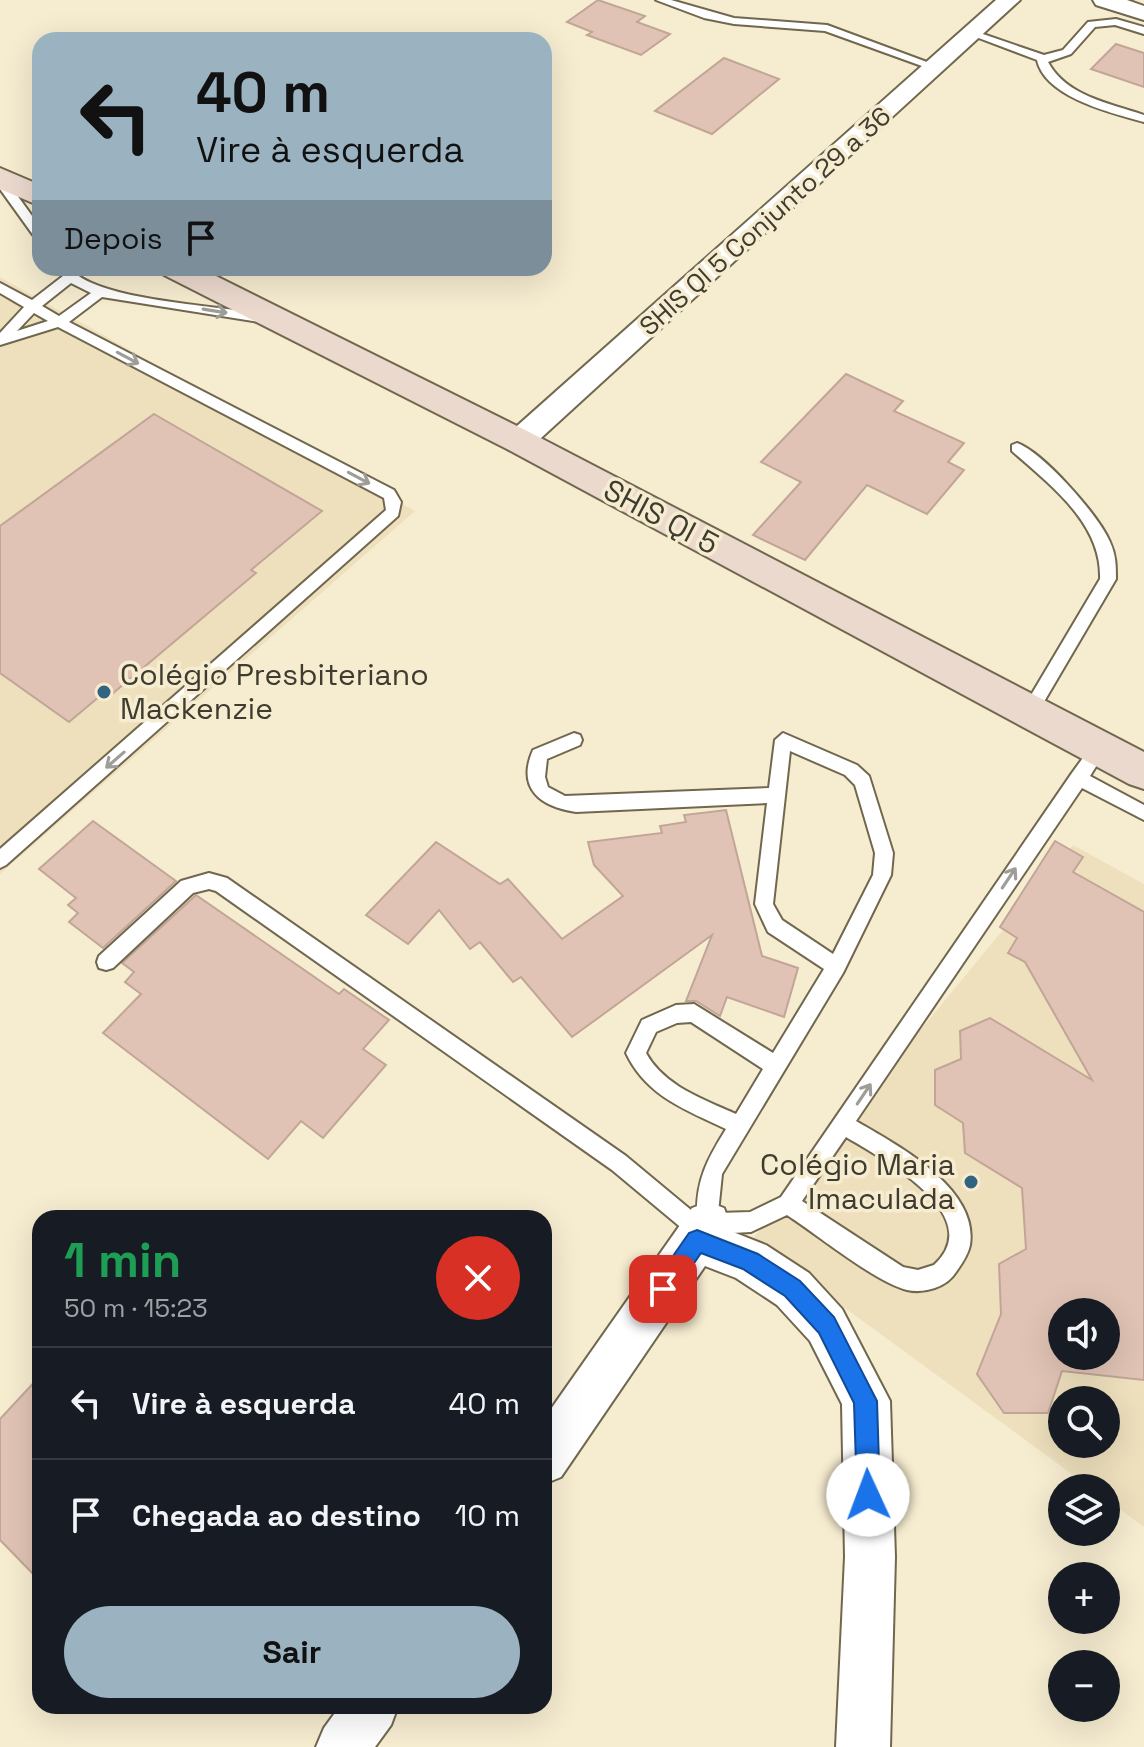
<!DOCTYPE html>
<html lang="pt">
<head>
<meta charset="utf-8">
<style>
	:root { --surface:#171b24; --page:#242831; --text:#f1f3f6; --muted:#9ea1a6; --line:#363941; --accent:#9bb2c1 }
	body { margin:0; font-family:"Space Grotesk",sans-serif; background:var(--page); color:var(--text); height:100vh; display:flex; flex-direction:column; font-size:30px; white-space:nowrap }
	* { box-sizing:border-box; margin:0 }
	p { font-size:26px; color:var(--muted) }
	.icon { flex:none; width:44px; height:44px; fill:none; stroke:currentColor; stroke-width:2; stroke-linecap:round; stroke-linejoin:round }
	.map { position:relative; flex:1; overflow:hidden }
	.drawer { position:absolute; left:32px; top:1210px; width:520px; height:504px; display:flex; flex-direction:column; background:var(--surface); border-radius:24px; box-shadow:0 8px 32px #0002 }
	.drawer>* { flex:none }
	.hud { position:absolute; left:32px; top:32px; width:520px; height:244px; border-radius:24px; box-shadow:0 8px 32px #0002; background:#9bb2c1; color:#111; overflow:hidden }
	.controls { position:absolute; left:1048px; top:1298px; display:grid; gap:16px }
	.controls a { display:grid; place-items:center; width:72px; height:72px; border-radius:50%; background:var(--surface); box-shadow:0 8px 32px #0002; font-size:40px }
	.pin { position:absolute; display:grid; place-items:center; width:68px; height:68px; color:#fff; margin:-34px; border-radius:16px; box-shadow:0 4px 12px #0006 }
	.me { position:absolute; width:88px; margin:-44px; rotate:358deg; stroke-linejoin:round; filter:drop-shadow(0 0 6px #0008) }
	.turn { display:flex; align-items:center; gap:28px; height:168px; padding:0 32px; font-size:36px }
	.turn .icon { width:104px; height:104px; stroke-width:2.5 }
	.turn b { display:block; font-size:56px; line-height:68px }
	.then { display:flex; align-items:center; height:76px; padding:0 32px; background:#0003; gap:16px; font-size:30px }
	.round { display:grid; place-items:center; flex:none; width:84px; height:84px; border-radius:42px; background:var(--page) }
	.overview { display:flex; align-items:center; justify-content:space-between; height:136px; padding:0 32px }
	h1 { font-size:48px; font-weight:700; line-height:60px; color:#1e9e55 }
	.action { display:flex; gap:16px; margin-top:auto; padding:16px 32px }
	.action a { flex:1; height:92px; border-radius:48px; background:var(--accent); color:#111; font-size:32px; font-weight:700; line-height:92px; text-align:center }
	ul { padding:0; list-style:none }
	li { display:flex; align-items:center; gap:24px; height:112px; padding:0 32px; border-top:2px solid var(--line) }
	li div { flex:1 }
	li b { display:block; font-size:30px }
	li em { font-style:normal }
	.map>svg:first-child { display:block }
	.built { fill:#eee0bd; fill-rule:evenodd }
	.building { fill:#e0c3b4; stroke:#c1a597; stroke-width:2; fill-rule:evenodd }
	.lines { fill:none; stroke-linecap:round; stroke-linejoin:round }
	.lane-casing { stroke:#70674e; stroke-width:4 }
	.street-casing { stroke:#70674e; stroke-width:4 }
	.secondary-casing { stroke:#70674e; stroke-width:4 }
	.lane { fill:#fff; fill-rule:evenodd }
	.street { fill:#fff; fill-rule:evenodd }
	.secondary { fill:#ecd9ce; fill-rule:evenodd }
	.oneway { stroke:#9f9d98 }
	.route { fill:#1a73e8; stroke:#114b97; stroke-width:2 }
	.poi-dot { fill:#326381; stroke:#f6ecd0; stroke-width:3 }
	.labels { text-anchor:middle; stroke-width:7; stroke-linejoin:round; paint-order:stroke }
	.far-street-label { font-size:26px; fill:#3f3b30; stroke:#f6ecd0 }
	.street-label { font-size:30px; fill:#3f3b30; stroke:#f6ecd0 }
	.poi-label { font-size:30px; fill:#3f3b30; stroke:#f6ecd0; text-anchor:start }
</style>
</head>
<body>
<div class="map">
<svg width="1144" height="1747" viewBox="0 0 1144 1747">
	<rect width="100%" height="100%" fill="#f6ecd0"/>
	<!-- built -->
	<g class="built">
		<path d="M0 277 415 511 0 874Z"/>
		<path d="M1073 845 1144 884V1527L1106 1499V1488H1091L752 1240 843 1124ZM1062 1312H1106V1356H1062ZM1062 1400H1106V1444H1062Z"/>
	</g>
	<!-- building -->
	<g class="building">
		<path d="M598 0 645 16 637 22 670 34 641 55 587 35 592 32 567 22Z"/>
		<path d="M1116 44 1144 53V87L1091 69Z"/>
		<path d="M724 58 779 79 712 134 655 111Z"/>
		<path d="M846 374 903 401 894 411 964 443 948 462 964 470 927 514 867 485 805 560 753 535 801 482 761 462Z"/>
		<path d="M154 414 322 511 251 570 256 573 112 694 106 691 69 722 0 673V526Z"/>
		<path d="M726 810 762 956 798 968 784 1017 727 997 720 1016 696 1001H686L712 935 572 1037 521 977 513 982 480 942 470 949 439 910 408 944 366 915 436 842 500 884 508 879 562 939 623 896 594 865 588 842 662 833 660 826 686 822 684 815Z"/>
		<path d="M93 821 176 881 103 948 69 922 78 913 68 905 76 898 39 869Z"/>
		<path d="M1055 841 1083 857 1073 872 1144 912V1380L1062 1371 1048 1413H1004L977 1374 1001 1314 999 1264 1026 1249 1022 1188 965 1153 963 1123 935 1105V1070L961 1059 960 1031 990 1018 1092 1080 1025 962 1008 953 1017 938 1000 927ZM1062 1312H1106V1356H1062Z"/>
		<path d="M196 895 339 994 344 989 389 1020 363 1049 386 1065 323 1138 301 1121 268 1159 103 1033 141 994 125 982 134 972 122 963Z"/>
		<path d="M40 1376V1581L0 1540V1419Z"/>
	</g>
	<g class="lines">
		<defs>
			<g id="lane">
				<path d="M656 0H671L734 18 827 25 943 68 933 70 825 31 734 24 704 18Z"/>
				<path d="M1116 19 1144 27V34L1115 25 1095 27 1071 54 1048 62C1066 96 1109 103 1144 115V122C1111 113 1045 97 1037 60L968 34 977 32 1044 55 1063 50 1088 22Z"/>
				<path d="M0 176 4 177 40 227V240L36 239 0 189Z"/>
				<path d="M57 268H70C96 302 225 305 271 316L273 319 266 323 102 297 69 322 394 490 401 502 398 516 6 865 0 868V849L386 510 384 498 58 327 0 345V333L24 307 0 293V283L32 300 63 276ZM71 283 91 293 59 316 42 306ZM34 313 48 321 17 331Z"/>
				<path d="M1017 443C1044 453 1099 516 1110 542 1116 555 1116 566 1116 579L1035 717 1029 719 1021 712 1100 579C1102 523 1050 485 1012 451V445Z"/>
				<path d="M574 733 580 735 582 740 580 745 547 759 545 777 548 787 565 796 769 788 775 740 783 733 857 765 869 776 893 853 891 875 843 973 722 1174 718 1213 750 1212 781 1197 1072 773 1093 744H1105L1107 749 1090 776 1144 805V820L1082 788 856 1121C897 1145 979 1188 970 1245 968 1255 961 1265 956 1272 947 1287 924 1294 907 1290 875 1282 818 1235 787 1215L751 1232 713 1234 710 1240 703 1244 696 1240 612 1170 216 891 209 889 193 893 113 968 106 970 99 968 97 962 99 956 181 881 209 873 227 878 626 1156 697 1215C696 1180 708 1158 726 1129 686 1110 646 1096 626 1053L642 1020 676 1005 694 1004 773 1053 824 969 768 932 755 904 767 803 576 812C541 807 516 789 533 750ZM790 751 845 775 855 785 875 853 873 875 833 954 782 920 773 904ZM691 1022 763 1069 736 1114C703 1099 664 1086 646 1053L656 1032 677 1023ZM846 1137C881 1158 989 1215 934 1265L918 1270 903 1267 802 1201Z"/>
			</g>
			<g id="street">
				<path d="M996 0H1020L530 448 519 451 508 448 504 441 508 434Z"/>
				<path d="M1093 0H1127L1144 6V20L1096 5Z"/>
				<path d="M708 1202 724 1208 730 1224 728 1230 766 1245 809 1273 842 1309 890 1401 895 1557 890 1747H836L845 1557 842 1404 810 1341 777 1305 736 1278 705 1266 561 1477 544 1484V1419L692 1208Z"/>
				<path d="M340 1706H398L391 1725 375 1747H316L324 1728Z"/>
			</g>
			<g id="secondary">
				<path d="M0 168 40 185V206L0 189Z"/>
				<path d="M159 268H200L531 433 1144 752V789L1129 784 507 449 164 275Z"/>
			</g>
		</defs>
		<!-- lane casing -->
		<use href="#lane" class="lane-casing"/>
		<!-- street casing -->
		<use href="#street" class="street-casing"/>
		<!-- secondary casing -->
		<use href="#secondary" class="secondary-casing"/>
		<!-- lane -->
		<use href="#lane" class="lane"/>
		<!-- street -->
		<use href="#street" class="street"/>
		<!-- secondary -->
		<use href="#secondary" class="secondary"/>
	</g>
	<!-- one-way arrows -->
	<defs><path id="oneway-shaft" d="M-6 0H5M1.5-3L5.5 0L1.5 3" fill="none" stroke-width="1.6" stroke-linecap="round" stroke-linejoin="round" transform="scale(2)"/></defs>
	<g class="oneway">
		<use href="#oneway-shaft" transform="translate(215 311) rotate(9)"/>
		<use href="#oneway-shaft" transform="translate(128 358) rotate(28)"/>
		<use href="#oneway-shaft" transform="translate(359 478) rotate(28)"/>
		<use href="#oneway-shaft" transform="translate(115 760) rotate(139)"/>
		<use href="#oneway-shaft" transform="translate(1009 878) rotate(-56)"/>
		<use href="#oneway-shaft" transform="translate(864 1094) rotate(-56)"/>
	</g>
	<!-- route -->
	<path class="route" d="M697 1230 758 1254 800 1281 834 1317 877 1401 880 1495 877 1503 868 1506 860 1503 857 1495 854 1403 819 1333 785 1296 743 1269 701 1253 671 1297 663 1300 655 1297 652 1289 655 1282 689 1233Z"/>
	<!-- markers -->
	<g class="poi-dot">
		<circle cx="104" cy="692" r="8"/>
		<circle cx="971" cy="1182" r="8"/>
	</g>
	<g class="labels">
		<!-- far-street labels -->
		<g class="far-street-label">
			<text transform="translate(765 221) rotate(-42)" y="9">SHIS QI 5 Conjunto 29 a 36</text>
		</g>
		<!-- street labels -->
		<g class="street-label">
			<text transform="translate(661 517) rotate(28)" y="10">SHIS QI 5</text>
		</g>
		<!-- poi labels -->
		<g class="poi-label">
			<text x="120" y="685">Colégio Presbiteriano<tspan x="120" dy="34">Mackenzie</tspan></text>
			<text x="955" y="1175" text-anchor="end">Colégio Maria<tspan x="955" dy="34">Imaculada</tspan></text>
		</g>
	</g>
</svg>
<div class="controls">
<a><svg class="icon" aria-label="sound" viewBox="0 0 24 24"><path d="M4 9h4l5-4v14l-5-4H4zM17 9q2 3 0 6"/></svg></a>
<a><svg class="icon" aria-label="search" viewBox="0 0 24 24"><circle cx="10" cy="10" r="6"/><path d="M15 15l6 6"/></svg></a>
<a><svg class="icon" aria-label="layers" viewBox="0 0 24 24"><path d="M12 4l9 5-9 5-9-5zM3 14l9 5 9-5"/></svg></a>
<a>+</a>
<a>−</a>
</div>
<div class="pin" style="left:663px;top:1289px;background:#d93025"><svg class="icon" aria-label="arrive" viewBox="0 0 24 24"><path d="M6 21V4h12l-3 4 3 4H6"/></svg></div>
<svg class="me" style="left:868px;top:1495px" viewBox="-20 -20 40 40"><circle r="19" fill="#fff"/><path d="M0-13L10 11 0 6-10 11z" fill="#1a73e8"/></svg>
<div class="hud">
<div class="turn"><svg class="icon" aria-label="left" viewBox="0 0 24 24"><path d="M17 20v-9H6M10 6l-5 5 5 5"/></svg><div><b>40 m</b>Vire à esquerda</div></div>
<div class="then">Depois<svg class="icon" aria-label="arrive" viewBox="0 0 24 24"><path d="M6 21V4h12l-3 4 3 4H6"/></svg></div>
</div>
<section class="drawer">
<div class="overview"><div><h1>1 min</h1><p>50 m · 15:23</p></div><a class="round" style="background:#d93025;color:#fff"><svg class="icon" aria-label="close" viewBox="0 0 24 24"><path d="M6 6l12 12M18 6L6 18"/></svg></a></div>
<ul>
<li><svg class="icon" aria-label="left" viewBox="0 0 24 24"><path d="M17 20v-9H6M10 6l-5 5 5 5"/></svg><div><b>Vire à esquerda</b></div><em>40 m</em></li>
<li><svg class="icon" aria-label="arrive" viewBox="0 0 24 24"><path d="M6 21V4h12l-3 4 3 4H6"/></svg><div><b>Chegada ao destino</b></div><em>10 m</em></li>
</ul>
<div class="action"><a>Sair</a></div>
</section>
</div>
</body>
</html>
